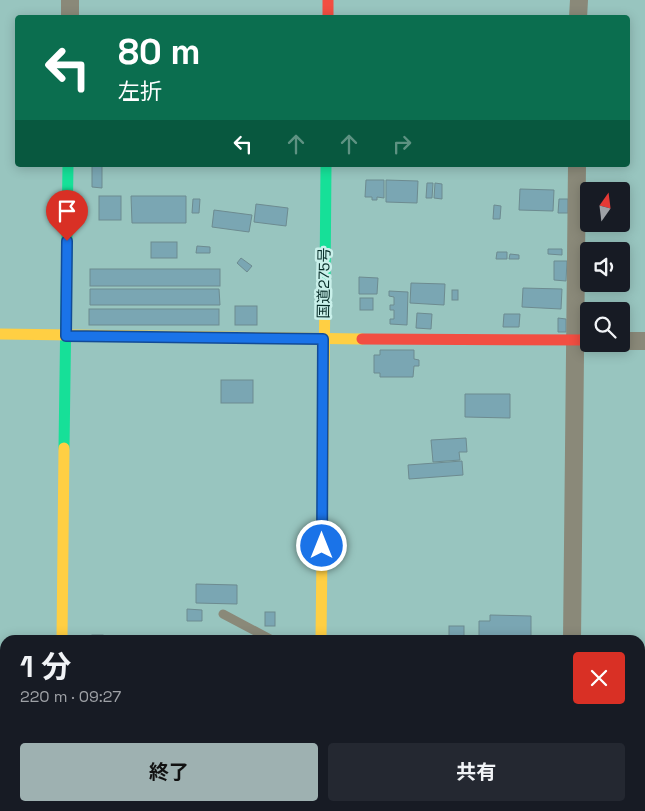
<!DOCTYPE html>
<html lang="ja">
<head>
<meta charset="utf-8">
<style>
	:root { --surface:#171b24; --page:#242831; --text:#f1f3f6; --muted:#9ea1a6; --accent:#9eb1b1 }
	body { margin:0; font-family:"Space Grotesk","Noto Sans JP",sans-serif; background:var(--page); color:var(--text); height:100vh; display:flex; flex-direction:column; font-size:19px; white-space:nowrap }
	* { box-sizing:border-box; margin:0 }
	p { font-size:16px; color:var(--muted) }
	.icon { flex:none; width:28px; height:28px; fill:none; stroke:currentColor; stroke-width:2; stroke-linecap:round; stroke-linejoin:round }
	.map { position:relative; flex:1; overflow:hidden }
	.sheet { position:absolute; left:0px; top:635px; width:645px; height:176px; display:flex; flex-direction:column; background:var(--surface); border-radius:15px 15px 0 0; box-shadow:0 2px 12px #0003 }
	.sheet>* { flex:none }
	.top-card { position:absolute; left:15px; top:15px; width:615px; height:152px; border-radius:5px; box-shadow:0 2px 12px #0003; background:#0b6e4f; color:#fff; overflow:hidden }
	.needle { width:32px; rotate:14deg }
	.buttons { position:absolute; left:580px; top:182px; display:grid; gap:10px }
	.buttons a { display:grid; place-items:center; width:50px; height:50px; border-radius:5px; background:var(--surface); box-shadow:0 2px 12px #0003; font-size:25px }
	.pin { position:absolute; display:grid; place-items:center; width:42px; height:42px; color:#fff; margin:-51px -21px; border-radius:50% 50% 50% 0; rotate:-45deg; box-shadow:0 0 5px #0007 }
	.pin .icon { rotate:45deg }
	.me { position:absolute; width:55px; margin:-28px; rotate:0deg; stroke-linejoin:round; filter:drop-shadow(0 0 4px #0008) }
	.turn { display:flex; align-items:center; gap:18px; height:105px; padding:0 20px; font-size:22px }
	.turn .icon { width:65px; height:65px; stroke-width:2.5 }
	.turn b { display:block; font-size:35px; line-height:42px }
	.lanes { display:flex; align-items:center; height:48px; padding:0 20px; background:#0003; justify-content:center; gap:25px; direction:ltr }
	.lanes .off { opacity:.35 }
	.round { display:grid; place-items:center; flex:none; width:52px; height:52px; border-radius:5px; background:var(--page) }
	.head { display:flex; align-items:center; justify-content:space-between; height:85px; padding:0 20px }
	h1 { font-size:30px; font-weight:700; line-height:38px }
	.primary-button { display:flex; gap:10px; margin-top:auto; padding:10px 20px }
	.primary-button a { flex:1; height:58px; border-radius:5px; background:var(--accent); color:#111; font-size:20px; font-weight:700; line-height:58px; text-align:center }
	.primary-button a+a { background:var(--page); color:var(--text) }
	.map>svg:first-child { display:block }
	.building { fill:#7aa6b3; stroke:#6d8b90 }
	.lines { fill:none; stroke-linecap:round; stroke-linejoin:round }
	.lane { stroke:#8a8979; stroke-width:9 }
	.street { stroke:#8a8979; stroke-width:18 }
	.fast { stroke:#16e098; stroke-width:11 }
	.slow { stroke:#ffcf43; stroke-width:11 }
	.jam { stroke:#f24e42; stroke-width:11 }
	.route-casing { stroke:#114b97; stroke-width:12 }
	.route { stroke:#1a73e8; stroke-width:9 }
	.labels { text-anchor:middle; stroke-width:5; stroke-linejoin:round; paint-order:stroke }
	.street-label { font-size:15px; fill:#062b27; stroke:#c9f0ea }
</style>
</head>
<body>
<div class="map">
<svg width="645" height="811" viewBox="0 0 645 811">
	<rect width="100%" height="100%" fill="#98c5bf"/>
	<!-- building -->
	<g class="building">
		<path d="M92 165H102V188L92 187Z"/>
		<path d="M366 180H384V198L377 197V200H372V197H365Z"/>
		<path d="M386 180 418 181 417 203 386 202Z"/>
		<path d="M427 183H433L432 198H426Z"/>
		<path d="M435 183 442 184V199L434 198Z"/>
		<path d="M520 189 554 190 553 211 519 210Z"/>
		<rect x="99" y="196" width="22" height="24"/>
		<path d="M131 196H186V223H132Z"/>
		<path d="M193 199H200L199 213H192Z"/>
		<path d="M559 199H568V213H558Z"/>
		<path d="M256 204 288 208 286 226 254 222Z"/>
		<path d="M494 205 501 206 500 219H493Z"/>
		<path d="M214 210 252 215 249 232 212 227Z"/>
		<rect x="151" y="242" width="26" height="16"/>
		<path d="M197 246 210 247V253H196Z"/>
		<path d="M548 249H562V255L548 254Z"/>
		<path d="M497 252H507V259H496Z"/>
		<path d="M510 254 519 255V259H509Z"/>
		<path d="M241 258 252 266 247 272 237 263Z"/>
		<path d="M554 261H567L566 281 554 280Z"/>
		<rect x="90" y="269" width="130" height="17"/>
		<path d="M359 277 378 278 377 294H359Z"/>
		<path d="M411 283 445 284 444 305 410 303Z"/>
		<path d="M523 288 562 289 561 309 522 307Z"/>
		<path d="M90 289H219L220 305H90Z"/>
		<rect x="452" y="290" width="6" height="10"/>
		<path d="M389 291 408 292 407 325 390 324V319H394V310H390V305H394V297L389 296Z"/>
		<rect x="360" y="298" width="13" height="12"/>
		<rect x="235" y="306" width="22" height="19"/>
		<rect x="89" y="309" width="130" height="16"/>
		<path d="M417 313 432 314 431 329 416 328Z"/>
		<path d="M504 314H520L519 327H503Z"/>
		<path d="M558 318 566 319V332H558Z"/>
		<path d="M380 350H414V359L419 360V366H414L413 377H380V373H374V355H380Z"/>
		<rect x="221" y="380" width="32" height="23"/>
		<path d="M465 394H510V418L465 417Z"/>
		<path d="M466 438 467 452H459L460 460 433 462 431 440Z"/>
		<path d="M462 461 463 475 409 479 408 465Z"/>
		<path d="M196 584 237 585V604L196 603Z"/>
		<path d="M187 609 202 610V621H187Z"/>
		<rect x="265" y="612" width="10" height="14"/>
		<path d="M490 615 531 616V640H479V621H490Z"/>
		<rect x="449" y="626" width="15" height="14"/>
		<rect x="92" y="635" width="11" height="5"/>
		<rect x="132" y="806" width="121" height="5"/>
	</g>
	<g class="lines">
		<!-- lane -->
		<path class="lane" d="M223 614 272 640"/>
		<!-- street -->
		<g class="street">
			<path d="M70 18V0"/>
			<path d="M578 18 579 0"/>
			<path d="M621 341H645"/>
			<path d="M572 640 577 165"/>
			<path d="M60 811V806"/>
			<path d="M570 811V806"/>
		</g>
		<!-- fast -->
		<g class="fast">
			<path d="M325 286 326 165"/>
			<path d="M64 448 68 165"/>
		</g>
		<!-- slow -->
		<g class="slow">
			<path d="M0 334 362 339"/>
			<path d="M62 640 64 448"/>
			<path d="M321 640 325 286"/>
			<path d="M317 811 318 806"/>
		</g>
		<!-- jam -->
		<g class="jam">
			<path d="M328 0V18"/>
			<path d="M362 339 589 340"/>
		</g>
	</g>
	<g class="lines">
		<defs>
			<path id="route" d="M67 241 66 336 323 339 322 546"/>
		</defs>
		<!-- route casing -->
		<use href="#route" class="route-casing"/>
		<!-- route -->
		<use href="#route" class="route"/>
	</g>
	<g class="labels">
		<!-- street labels -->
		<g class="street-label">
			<text transform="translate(324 283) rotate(-89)" y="5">国道275号</text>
		</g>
	</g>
</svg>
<div class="buttons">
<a><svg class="needle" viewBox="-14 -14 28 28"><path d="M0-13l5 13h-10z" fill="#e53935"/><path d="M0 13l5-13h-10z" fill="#9ea1a6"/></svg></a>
<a><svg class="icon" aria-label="sound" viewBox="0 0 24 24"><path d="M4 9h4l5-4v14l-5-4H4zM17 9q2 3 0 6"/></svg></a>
<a><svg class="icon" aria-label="search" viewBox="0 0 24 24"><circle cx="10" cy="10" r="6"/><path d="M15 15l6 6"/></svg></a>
</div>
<div class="pin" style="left:67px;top:241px;background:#d93025"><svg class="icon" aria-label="arrive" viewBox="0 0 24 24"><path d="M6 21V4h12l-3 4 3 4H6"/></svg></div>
<svg class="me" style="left:322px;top:546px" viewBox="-20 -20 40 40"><circle r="17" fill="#1a73e8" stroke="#fff" stroke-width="3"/><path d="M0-11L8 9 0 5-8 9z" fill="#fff"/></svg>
<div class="top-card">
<div class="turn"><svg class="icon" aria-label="left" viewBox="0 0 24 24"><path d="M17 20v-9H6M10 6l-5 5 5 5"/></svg><div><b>80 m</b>左折</div></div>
<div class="lanes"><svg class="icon" aria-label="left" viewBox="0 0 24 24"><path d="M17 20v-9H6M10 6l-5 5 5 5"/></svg><svg class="icon off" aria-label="ahead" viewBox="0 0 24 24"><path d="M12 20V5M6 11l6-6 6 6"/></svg><svg class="icon off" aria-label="ahead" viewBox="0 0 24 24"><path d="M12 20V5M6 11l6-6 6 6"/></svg><svg class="icon off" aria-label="right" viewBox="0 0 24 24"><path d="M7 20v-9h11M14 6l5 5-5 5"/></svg></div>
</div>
<section class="sheet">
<div class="head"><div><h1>1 分</h1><p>220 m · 09:27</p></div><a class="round" style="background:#d93025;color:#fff"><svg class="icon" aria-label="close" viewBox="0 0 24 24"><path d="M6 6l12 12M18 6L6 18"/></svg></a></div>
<div class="primary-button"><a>終了</a><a>共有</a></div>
</section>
</div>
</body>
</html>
